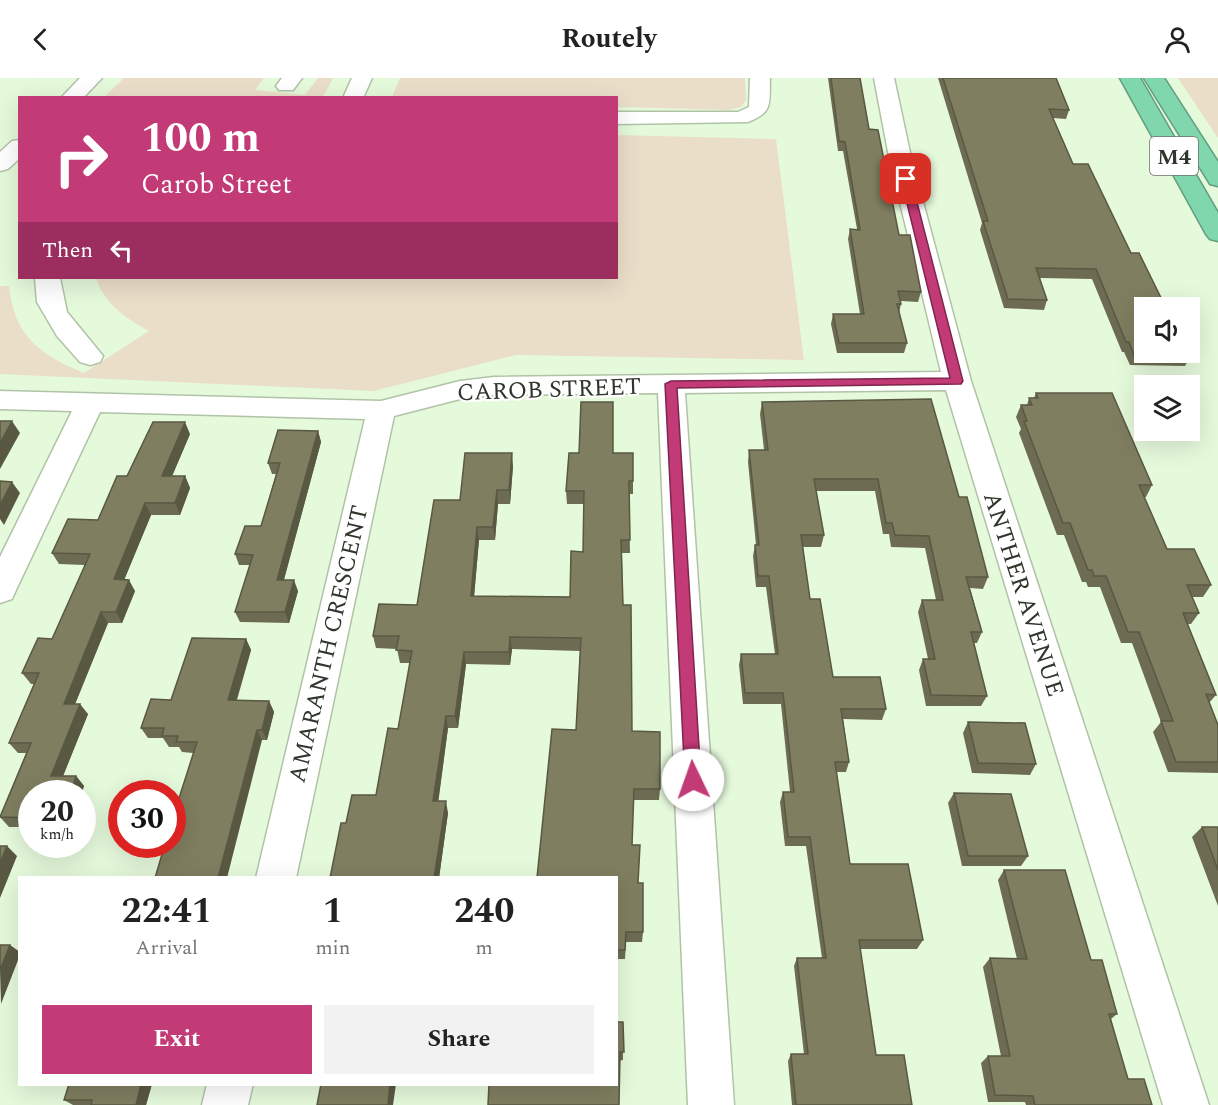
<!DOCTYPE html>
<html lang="en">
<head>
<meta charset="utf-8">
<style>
	:root { --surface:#fff; --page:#f2f2f2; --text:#222; --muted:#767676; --accent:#c23a76 }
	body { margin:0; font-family:Spectral,serif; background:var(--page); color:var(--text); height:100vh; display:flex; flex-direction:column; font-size:22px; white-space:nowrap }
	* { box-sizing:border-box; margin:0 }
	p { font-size:20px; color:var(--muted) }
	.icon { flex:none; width:33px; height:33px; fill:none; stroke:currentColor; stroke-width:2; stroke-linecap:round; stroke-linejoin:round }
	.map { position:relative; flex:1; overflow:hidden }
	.sheet { position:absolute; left:18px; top:798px; width:600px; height:210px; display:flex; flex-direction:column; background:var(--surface); border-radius:0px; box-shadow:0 6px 24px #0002 }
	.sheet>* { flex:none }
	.hud { position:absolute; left:18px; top:18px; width:600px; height:183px; border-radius:0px; box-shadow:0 6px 24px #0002; background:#c23a76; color:#fff; overflow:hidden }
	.tools { position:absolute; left:1134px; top:219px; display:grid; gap:12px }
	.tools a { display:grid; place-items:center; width:66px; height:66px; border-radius:0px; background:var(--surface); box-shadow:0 6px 24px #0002; font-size:30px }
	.speed { position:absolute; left:18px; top:702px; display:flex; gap:12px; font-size:30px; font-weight:700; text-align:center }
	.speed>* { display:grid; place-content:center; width:78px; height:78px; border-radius:50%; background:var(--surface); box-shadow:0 6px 24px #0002; line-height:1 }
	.speed small { font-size:15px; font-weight:400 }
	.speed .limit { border:9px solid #d22; background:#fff; color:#111 }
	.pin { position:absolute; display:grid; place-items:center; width:51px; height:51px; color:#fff; margin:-26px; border-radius:12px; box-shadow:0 3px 9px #0006 }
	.me { position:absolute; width:66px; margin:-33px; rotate:357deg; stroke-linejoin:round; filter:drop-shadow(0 0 4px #0008) }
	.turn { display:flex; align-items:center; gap:21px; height:126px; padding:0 24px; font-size:27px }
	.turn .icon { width:78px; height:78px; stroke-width:2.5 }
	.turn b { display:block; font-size:42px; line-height:51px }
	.then { display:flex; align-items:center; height:57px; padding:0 24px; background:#0003; gap:12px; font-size:22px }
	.eta { display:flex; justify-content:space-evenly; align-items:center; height:102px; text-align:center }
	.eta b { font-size:36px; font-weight:700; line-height:42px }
	.button { display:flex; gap:12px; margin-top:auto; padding:12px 24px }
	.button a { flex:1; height:69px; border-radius:0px; background:var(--accent); color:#fff; font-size:24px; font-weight:700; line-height:69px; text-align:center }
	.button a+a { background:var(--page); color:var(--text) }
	header { display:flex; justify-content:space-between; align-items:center; height:78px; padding:0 24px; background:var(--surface); font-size:27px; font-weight:700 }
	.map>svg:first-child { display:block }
	.green { fill:#ebdec9 }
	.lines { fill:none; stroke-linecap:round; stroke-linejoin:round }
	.minor-casing { stroke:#b1c3a7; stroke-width:3 }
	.highway-casing { stroke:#649e80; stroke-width:3 }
	.minor { fill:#fff; fill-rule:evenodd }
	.highway { fill:#80d6ad; fill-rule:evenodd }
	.wall { fill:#6d6c53 }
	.shaded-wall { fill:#595843 }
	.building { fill:#7f7e60; stroke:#595843; stroke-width:1.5 }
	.route { fill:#c23a76; stroke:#7e264d; stroke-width:1.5 }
	.labels { text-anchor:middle; stroke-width:4.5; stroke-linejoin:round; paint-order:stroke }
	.shield { fill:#fff; stroke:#6d726b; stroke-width:1.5 }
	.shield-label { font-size:22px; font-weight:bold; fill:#2f362b }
	.street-label { font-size:24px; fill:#2f362b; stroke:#fff }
</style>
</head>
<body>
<header><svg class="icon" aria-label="back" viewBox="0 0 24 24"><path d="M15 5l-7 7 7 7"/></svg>Routely<svg class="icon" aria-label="person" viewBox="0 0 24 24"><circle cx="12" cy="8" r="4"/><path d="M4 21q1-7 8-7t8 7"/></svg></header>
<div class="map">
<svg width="1218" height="1027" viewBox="0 0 1218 1027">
	<rect width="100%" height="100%" fill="#e5f9db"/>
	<!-- green -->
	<g class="green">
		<path d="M124 0H264L255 12 305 17 318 0H333L323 19H104Z"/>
		<path d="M400 0H745L746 22 741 29 728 32 617 29 616 20 392 19Z"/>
		<path d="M1178 0H1218V60Z"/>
		<path d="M617 57 776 61 804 282 516 277 374 313 0 296V208H9C14 258 40 277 84 295L149 253C127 241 104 226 96 200H616Z"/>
	</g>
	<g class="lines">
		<defs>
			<g id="minor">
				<path d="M80 0H102L83 20H61Z"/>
				<path d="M282 0H302L293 12H279L276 8Z"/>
				<path d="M352 0H372L363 20H343Z"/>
				<path d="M750 0H770C769 25 774 34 748 44L616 46V34H738L749 29Z"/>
				<path d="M874 0H894L911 79 971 303 1209 1027H1163L946 312 685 315 734 1027H688L658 315 494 317 460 321 394 338 296 800H256L365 341 100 334 16 512 12 521 0 525V479L72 333 0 331V313L381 323 460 303 494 299 941 294 889 79Z"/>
				<path d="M20 62V80L8 91 0 93V74L12 63Z"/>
				<path d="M35 200H60L67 234 103 278 100 284 90 287 80 284 57 258 37 224Z"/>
				<path d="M207 1006H253L248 1027H202Z"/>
			</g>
			<g id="highway">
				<path d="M1120 0H1140L1218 135V163L1210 161 1206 156Z"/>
				<path d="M1144 0H1164L1218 84V108L1210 106 1207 101Z"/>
			</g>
		</defs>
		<!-- minor casing -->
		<use href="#minor" class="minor-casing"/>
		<!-- highway casing -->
		<use href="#highway" class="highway-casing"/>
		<!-- minor -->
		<use href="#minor" class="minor"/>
		<!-- highway -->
		<use href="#highway" class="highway"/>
	</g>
	<!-- wall -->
	<g class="wall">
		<path d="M828 0H860L869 51 899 157 921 214 918 224 901 223V226L899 235 907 265 904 275H837L831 246 833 236H860L848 161 850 151H857L843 73H838Z"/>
		<path d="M938 0H1056L1069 32 1066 41 1053 40 1073 86 1131 175 1190 279 1185 288 1130 287 1124 274H1122L1092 201 1040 200 1047 222 1044 232 1004 230 980 152 982 145Z"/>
		<path d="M1036 315 1152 407 1146 419H1144L1167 471 1211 507 1203 519H1192L1199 535 1191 546H1188L1216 617 1209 625 1218 647V695L1168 694 1153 654 1161 644 1132 565H1121L1100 509H1088L1086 504H1082L1064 457H1057L1019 355 1021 351 1016 339 1021 327H1027L1029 320H1034Z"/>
		<path d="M762 324 959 419 988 499 983 511 970 510 982 554 977 565H974L987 618 981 628H926L919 592 923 581H928L918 534 922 522H936L925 470 891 469 889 456H883L875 413H816L824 457 821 469H803L810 521 833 599 886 631 882 642 843 641 849 684 846 694H836L850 786 923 862 917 871H860L876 977 912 1027H792L788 983 791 976H804L794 888 797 880H822L806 768H785L780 724 783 714H790L781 626H743L739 587 741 576H775L766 509H756L753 478 755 467H756L748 384 749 372H764L760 336Z"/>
		<path d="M318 353 321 364 284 502 298 513 289 545 240 544 235 534 250 487H239L235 476 261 448 276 396H272L268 385Z"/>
		<path d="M190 356 172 398H185L190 410 180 437H151L124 502 135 513 122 545H108L75 626 88 636 63 698H76L84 708 81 716H32V749H9L0 739 26 675H18L9 665 34 606H31L22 595 52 561 85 487 59 486 52 475 98 442 127 398Z"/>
		<path d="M613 375H633V416H629L630 475H622L623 527 632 653 660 711 659 722H633L632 767 638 805 643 854 642 864H626L625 881H616V800L576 652 580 573 512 571 510 587 466 586 458 650H448L438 723 448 735 439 800H330L346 745 376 717 398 651 410 585H400L397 571 376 570 373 558 417 527 460 422 513 388 510 426H498L495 462H479L474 518 570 519 583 474 584 426H567L566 413Z"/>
		<path d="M246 561 251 572 237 622 269 623 274 634 267 662H262L193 675 182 674 179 669H169L163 660H148L141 650 171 622Z"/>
		<path d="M968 644 1036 686 1030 697 972 695 963 655Z"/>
		<path d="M954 715 1028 778 1021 788H962L948 725Z"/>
		<path d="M1202 749H1218V828L1192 759Z"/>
		<path d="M1004 792 1091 882 1117 936 1111 941 1128 1001 1152 1027H1026L1025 1024H988L981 985 988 978H1001L983 889 990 880 1017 881 998 802Z"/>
		<path d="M623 944V982L489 1006Z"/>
		<path d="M69 1006H152L146 1027H73L64 1022Z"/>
	</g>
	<!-- shaded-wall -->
	<g class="shaded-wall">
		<path d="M12 343 20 355 0 391V365Z"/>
		<path d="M185 344 190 356 167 410 162 398Z"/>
		<path d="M318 353 321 364 281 512 277 502Z"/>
		<path d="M512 375 513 388 510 426 509 412Z"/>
		<path d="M185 398 190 410 180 437 175 425Z"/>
		<path d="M12 404 20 415 4 447 0 441V427Z"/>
		<path d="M497 412 498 426 495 462 493 449Z"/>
		<path d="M145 425 151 437 120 512 114 501Z"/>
		<path d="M477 449 479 462 473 531 471 518Z"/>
		<path d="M129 502 135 513 122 545 116 534Z"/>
		<path d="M294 502 298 513 289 545 285 534Z"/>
		<path d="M101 534 108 545 71 636 64 626Z"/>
		<path d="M510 559 512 571 510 587 509 574Z"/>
		<path d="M246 561 251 572 233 633 228 622Z"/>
		<path d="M464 574 466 586 458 650 455 638Z"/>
		<path d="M269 623 274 634 267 662 262 652Z"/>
		<path d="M80 626 88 636 59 708 51 698Z"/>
		<path d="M446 638 448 650 437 734 433 723Z"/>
		<path d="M257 652 262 662 227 800H218Z"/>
		<path d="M76 698 84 708 81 716H70Z"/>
		<path d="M446 723 448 735 439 800H434Z"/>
		<path d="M7 768 17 778 0 820V785Z"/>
		<path d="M10 867 20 874V877L1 926 0 892Z"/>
		<path d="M141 1006H152L146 1027H136Z"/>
		<path d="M390 1006H396L393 1027H388Z"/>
	</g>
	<!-- building -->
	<g class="building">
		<path d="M831 0H860L869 51 878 52 899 157H910L921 214 898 213 901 226H897L907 265H839L833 236H864L850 151 860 152 845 64 839 63Z"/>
		<path d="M943 0H1056L1069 32 1049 31 1073 86H1088L1131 175H1139L1166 230H1144V274H1188L1190 279 1134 277 1129 264H1126L1096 191 1036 190 1047 222 1008 221 983 143H988Z"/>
		<path d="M1036 315H1112L1152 407H1139L1167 471H1194L1211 507H1187L1199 535H1183L1216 617 1206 616 1218 647V684H1176L1161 643H1173L1139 554H1128L1106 498H1094L1092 492H1088L1070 445H1063L1024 343H1027L1021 327H1032L1029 320H1038Z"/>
		<path d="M931 321 959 419H967L988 499H966L982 554H971L987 618 931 617 923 581H935L922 522H943L929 458 895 457 892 445H886L878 401H814L824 457H801L810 521H820L833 599H880L886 631H841L849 684H835L850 786H908L923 862H859L876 977H904L912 1027H796L791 976H808L797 880H826L810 759H788L783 714H794L783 615H745L741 576H778L769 498H758L755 467H759L749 372H768L762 324Z"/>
		<path d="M581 324H613V375H633V403H629L630 462H621L623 527H631L632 653 660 654V711H634L632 767H640L638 805H643V854H626L625 872H616V800H537L552 651 576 652 581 560 510 559 509 574H464L455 638H446L433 723H446L434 800H330L341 745H346L352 717H376L388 650 398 651 412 573 396 572 399 558H373L379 526 417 527 434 422H460L465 375H512L509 412H497L493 449H477L471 518 570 519 571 473 583 474 584 413H566L569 375H579Z"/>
		<path d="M0 343H12L0 365Z"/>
		<path d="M153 344H185L162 398H185L175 425H145L114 501 129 502 116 534H101L64 626H80L51 698H76L70 716H32V740L0 739 31 665H9L39 595H22L38 560 52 561 90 476 52 475 68 441 98 442 117 398H127Z"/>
		<path d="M278 352 318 353 277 502H294L285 534H235L253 477 235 476 245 448H261L280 385H268Z"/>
		<path d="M0 403 12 404 0 427Z"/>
		<path d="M192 560 246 561 228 622 269 623 262 652H257L218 800H155L165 766H172V742L197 664H176L178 658H162L164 650H141L151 621 171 622Z"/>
		<path d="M968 644 1025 645 1036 686 978 685Z"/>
		<path d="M954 715 1011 716 1028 778H968Z"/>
		<path d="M1202 749H1218V792Z"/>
		<path d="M0 768H7L0 785Z"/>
		<path d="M1004 792H1065L1091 882H1102L1117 936H1109L1128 1001H1144L1152 1027H1035L1033 1018 995 1017 988 978H1010L990 880 1027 881Z"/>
		<path d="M0 867H10L0 892Z"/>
		<path d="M616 944H623L624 974H620L619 1027H488L489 1006H616Z"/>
		<path d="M69 1006H141L136 1027H91L92 1022H64Z"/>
		<path d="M321 1006H390L388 1027H317Z"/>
	</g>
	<!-- route -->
	<path class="route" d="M906 98 911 101 963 303 961 306 677 310 701 702 698 706 693 709 687 706 685 702 665 306 671 303 950 300 901 101Z"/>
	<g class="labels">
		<!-- shield labels -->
		<rect class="shield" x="1150" y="59" width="48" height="38" rx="4.5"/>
		<g class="shield-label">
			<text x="1174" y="86">M4</text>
		</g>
		<!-- street labels -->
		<g class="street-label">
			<text transform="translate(549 311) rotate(-2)" y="8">CAROB STREET</text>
			<text transform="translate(1024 516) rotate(72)" y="8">ANTHER AVENUE</text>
			<text transform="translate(328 566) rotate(-77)" y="8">AMARANTH CRESCENT</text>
		</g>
	</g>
</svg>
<div class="tools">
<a><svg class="icon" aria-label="sound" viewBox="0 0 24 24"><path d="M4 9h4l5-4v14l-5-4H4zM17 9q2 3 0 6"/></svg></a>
<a><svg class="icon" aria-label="layers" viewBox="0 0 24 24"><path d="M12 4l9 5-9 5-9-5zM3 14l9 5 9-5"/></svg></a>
</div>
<div class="speed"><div>20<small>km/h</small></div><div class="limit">30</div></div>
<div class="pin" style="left:906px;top:101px;background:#d93025"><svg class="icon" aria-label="arrive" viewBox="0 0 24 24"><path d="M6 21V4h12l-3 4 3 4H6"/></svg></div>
<svg class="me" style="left:693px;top:702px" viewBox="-20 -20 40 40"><circle r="19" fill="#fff"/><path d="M0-13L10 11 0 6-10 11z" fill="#c23a76"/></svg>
<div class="hud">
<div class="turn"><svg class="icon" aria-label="right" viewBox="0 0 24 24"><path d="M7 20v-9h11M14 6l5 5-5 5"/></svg><div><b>100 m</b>Carob Street</div></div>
<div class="then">Then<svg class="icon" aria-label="left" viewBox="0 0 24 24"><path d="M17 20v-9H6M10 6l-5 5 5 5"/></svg></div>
</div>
<section class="sheet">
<div class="eta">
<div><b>22:41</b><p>Arrival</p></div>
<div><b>1</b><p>min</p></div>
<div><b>240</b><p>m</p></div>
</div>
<div class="button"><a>Exit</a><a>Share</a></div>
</section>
</div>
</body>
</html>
